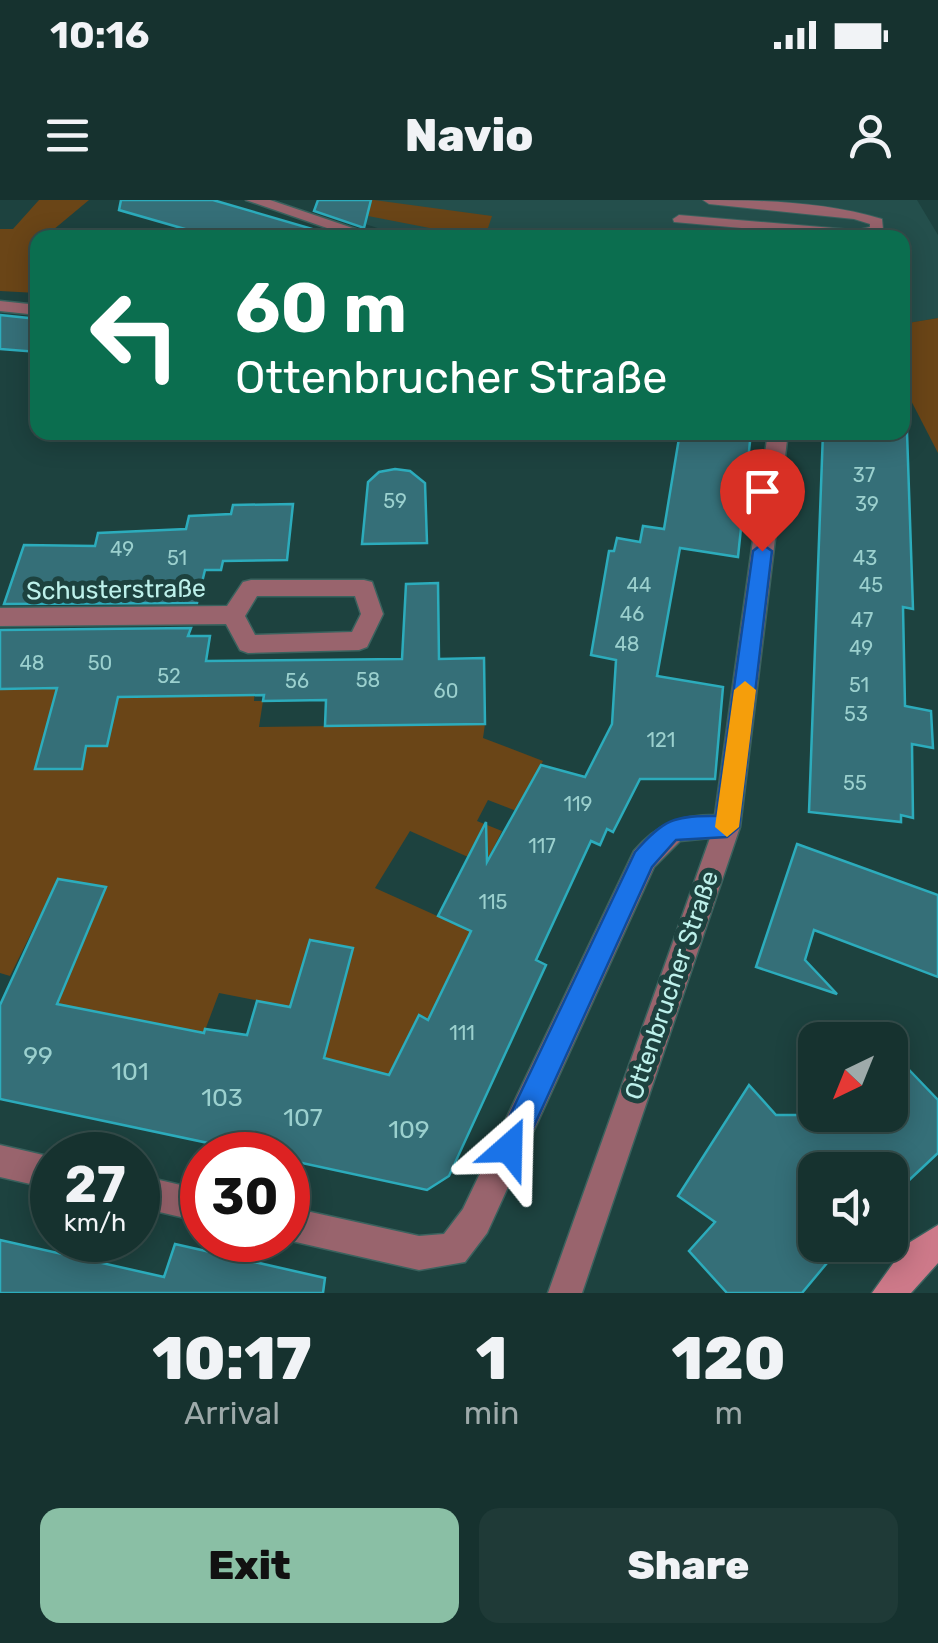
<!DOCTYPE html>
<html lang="en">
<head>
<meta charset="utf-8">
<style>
	:root { --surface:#16322f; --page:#1f3a37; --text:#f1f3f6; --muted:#9eaaaa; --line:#354d4b; --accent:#8abfa5 }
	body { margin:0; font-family:Rubik,sans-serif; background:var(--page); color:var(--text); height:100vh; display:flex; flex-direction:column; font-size:38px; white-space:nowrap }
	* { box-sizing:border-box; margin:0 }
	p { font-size:32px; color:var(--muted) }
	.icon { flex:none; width:55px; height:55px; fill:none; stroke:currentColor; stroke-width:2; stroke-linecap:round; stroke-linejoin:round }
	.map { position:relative; height:1093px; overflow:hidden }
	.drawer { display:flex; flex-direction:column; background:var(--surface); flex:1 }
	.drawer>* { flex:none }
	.guide { position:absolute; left:30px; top:30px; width:880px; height:210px; border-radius:20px; box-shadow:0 5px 25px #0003,0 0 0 2px var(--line); background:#0b6e4f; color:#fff; overflow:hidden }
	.needle { width:65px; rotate:223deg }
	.tools { position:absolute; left:798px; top:822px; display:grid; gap:20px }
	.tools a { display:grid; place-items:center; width:110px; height:110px; border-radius:20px; background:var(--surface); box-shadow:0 5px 25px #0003,0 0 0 2px var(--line); font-size:50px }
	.speed { position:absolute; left:30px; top:932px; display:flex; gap:20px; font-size:50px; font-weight:700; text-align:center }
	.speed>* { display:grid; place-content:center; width:130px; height:130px; border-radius:50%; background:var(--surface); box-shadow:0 5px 25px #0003,0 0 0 2px var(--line); line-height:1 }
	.speed small { font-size:25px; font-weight:400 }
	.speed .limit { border:15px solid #d22; background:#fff; color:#111 }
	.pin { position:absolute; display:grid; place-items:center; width:85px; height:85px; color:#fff; margin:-102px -42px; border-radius:50% 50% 50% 0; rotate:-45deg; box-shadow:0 0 10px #0007 }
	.pin .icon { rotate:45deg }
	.me { position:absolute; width:110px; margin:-55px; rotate:25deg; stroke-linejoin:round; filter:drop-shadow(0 0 8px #0008) }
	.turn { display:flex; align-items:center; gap:35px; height:210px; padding:0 40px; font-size:45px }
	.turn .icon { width:130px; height:130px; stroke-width:2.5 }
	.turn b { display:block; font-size:70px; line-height:85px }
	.eta { display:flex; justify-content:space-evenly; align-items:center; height:170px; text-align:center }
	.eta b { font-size:60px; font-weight:800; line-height:70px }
	.primary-button { display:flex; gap:20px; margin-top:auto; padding:20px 40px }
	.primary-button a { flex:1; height:115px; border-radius:20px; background:var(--accent); color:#111; font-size:40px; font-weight:800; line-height:115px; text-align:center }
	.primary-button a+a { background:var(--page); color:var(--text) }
	.status { display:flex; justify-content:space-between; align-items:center; height:70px; padding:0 50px; background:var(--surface); direction:ltr }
	.status svg { height:28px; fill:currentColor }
	header { display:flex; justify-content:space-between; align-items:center; height:130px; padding:0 40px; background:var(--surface); font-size:45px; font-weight:800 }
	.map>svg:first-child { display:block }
	.built { fill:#244f4c }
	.green { fill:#6a4517 }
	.building { fill:#356f78; stroke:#2cacbc; stroke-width:2.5 }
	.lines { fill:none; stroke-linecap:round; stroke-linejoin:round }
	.service-casing { stroke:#3a625e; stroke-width:2 }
	.minor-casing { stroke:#3a625e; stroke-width:3 }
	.secondary-casing { stroke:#3a625e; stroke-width:3 }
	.service { fill:#99646d; fill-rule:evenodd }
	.minor { fill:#99646d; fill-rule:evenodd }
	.secondary { fill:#cd7989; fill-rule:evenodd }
	.route { fill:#1a73e8; stroke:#114b97; stroke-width:2.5 }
	.slow { fill:#f59e0b }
	.labels { text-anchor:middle; stroke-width:10; stroke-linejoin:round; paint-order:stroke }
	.number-label { font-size:20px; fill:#9bd0ce }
	.street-label { font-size:25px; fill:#bdf1eb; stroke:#1d423f }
	.near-number-label { font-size:25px; fill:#9bd0ce }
</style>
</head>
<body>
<div class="status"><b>10:16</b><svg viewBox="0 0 49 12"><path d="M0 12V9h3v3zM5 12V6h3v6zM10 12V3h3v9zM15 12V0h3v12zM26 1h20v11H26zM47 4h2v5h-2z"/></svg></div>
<header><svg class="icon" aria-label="menu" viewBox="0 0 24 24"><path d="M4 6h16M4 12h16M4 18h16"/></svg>Navio<svg class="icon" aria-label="person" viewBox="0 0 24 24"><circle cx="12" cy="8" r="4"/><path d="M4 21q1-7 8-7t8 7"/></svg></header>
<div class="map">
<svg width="938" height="1093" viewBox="0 0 938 1093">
	<rect width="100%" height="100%" fill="#1d423f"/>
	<!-- built -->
	<path class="built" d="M371 0H917L938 35V118L903 124 902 38H409L365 24Z"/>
	<!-- green -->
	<g class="green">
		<path d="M39 0H89L53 30 95 37 38 38 37 93 0 91V29H13Z"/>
		<path d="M371 0H374L492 16 485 37H476L368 16Z"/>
		<path d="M938 118V253L903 185 902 124Z"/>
		<path d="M0 489H255L254 501H263L259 527 485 524 483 538 543 561 519 612 488 600 477 621 502 631 489 657 474 650 468 657 410 631 375 688 504 746 444 786 428 820 420 816V881L378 872 331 873 332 859 300 854 290 807 219 793 204 833 27 798 66 783 105 687 58 679 10 776 0 773Z"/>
	</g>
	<!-- building -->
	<g class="building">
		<path d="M121 0H213L343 38H216L119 10Z"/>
		<path d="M318 0H371L364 28 314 11Z"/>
		<path d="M0 115 38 119V152L0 149Z"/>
		<path d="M680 232H751L738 357 680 348 657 476 723 487 715 579H640L613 632 607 629 600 645 591 641 536 760 546 765 449 976 427 990 288 960V955H265L0 899V805L58 679 106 687 57 804 204 833 205 829 247 835 257 801 290 807 310 740 353 748 324 858 389 875 419 815 428 820 471 731 438 716 486 622 487 662 541 565 585 577 612 524 616 460 591 455 609 351H614L617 338 640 342 643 326 664 329Z"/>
		<path d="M823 232H907L913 409 903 407 905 506 931 511 933 548 912 544 913 618 901 615V622L809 612Z"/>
		<path d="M395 269 410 271 425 283 427 343 362 344 368 282 379 272Z"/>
		<path d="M293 304 287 360 223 361 221 370H205L197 403 4 404 24 345 95 346 98 333 186 329 189 316 231 314 233 305Z"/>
		<path d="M438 383 439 459 484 458 485 524 325 526 326 500 263 501 264 495 118 497 107 546H86L82 569H35L57 488 0 489V430L191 428 188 436H210L206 461 402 459 406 384Z"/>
		<path d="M797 644 938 695V777L814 730 805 760 837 794 756 767Z"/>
		<path d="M890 850 938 900V953L890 998V970H815V1045H842L802 1093H727L689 1051 715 1022 678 996 749 885 776 915H890Z"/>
		<path d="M0 1040 164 1077 175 1044 325 1078 323 1093H0Z"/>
	</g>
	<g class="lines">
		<defs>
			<path id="service" d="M703 0C761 0 826 2 882 19L883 29 852 38 674 22 673 19 679 15 857 30 870 27V24L854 19 709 4Z"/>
			<g id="minor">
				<path d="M246 0H270L382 38H356Z"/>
				<path d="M0 101 38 105V115L0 111Z"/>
				<path d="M768 232H788L740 627 582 1093H548L710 638 680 641 654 667 487 1033 465 1062 419 1070 287 1040 288 1007 419 1036 444 1034 463 1009 634 651C657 624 680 615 715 615Z"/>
				<path d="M251 380H364L372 382 383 414 367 447 359 450 248 453 240 450 226 424 0 426V408L227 406 243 382ZM257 396H355L361 414 352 432 255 435 245 416Z"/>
				<path d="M0 945 52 957V989L0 977Z"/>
				<path d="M138 975 202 990V1022L138 1007Z"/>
			</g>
			<path id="secondary" d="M938 1025V1063L911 1093H872L907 1044Z"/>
		</defs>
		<!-- service casing -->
		<use href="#service" class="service-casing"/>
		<!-- minor casing -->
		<use href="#minor" class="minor-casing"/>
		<!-- secondary casing -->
		<use href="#secondary" class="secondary-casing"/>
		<!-- service -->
		<use href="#service" class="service"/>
		<!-- minor -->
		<use href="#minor" class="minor"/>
		<!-- secondary -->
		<use href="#secondary" class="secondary"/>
	</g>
	<!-- route -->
	<path class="route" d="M762 344 772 351 739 627 727 637 676 640 652 667 519 959 509 963 499 959 495 948 499 938 635 652C663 620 674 615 716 616L753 351Z"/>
	<!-- slow -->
	<path class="slow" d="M745 481 756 490 739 627 727 637 715 627 734 490Z"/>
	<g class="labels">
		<!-- number labels -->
		<g class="number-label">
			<text x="864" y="282">37</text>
			<text x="395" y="308">59</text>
			<text x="867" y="311">39</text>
			<text x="122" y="356">49</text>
			<text x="177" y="365">51</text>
			<text x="865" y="365">43</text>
			<text x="639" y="392">44</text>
			<text x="871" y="392">45</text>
			<text x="632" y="421">46</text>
			<text x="862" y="427">47</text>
			<text x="627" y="451">48</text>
			<text x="861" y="455">49</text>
			<text x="32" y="470">48</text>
			<text x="100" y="470">50</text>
			<text x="169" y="483">52</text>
			<text x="368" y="487">58</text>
			<text x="297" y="488">56</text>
			<text x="859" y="492">51</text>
			<text x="446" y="498">60</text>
			<text x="856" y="521">53</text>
			<text x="661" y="547">121</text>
			<text x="855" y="590">55</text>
			<text x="578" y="611">119</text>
			<text x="542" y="653">117</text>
			<text x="493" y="709">115</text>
			<text x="462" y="840">111</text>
		</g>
		<!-- street labels -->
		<g class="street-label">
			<text transform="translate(116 389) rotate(-1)" y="9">Schusterstraße</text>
			<text transform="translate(671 785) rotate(-71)" y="9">Ottenbrucher Straße</text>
		</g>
		<!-- near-number labels -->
		<g class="near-number-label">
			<text x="38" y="864">99</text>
			<text x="130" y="880">101</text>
			<text x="222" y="906">103</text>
			<text x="303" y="926">107</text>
			<text x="409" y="938">109</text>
		</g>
	</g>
</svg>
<div class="tools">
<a><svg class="needle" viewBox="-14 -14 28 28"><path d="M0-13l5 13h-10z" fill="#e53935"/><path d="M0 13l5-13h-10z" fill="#9eaaaa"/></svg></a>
<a><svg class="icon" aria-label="sound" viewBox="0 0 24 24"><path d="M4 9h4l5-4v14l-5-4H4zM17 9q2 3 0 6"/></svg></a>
</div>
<div class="speed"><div>27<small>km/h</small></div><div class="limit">30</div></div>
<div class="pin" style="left:762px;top:351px;background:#d93025"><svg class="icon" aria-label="arrive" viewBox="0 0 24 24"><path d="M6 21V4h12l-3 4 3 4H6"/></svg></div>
<svg class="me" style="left:509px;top:948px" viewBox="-20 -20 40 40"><path d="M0-17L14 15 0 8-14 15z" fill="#1a73e8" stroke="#fff" stroke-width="4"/></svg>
<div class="guide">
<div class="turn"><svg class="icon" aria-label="left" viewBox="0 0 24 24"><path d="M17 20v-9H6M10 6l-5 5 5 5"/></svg><div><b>60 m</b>Ottenbrucher Straße</div></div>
</div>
</div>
<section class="drawer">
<div class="eta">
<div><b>10:17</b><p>Arrival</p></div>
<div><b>1</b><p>min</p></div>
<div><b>120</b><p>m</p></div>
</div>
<div class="primary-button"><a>Exit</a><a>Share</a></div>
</section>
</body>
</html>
